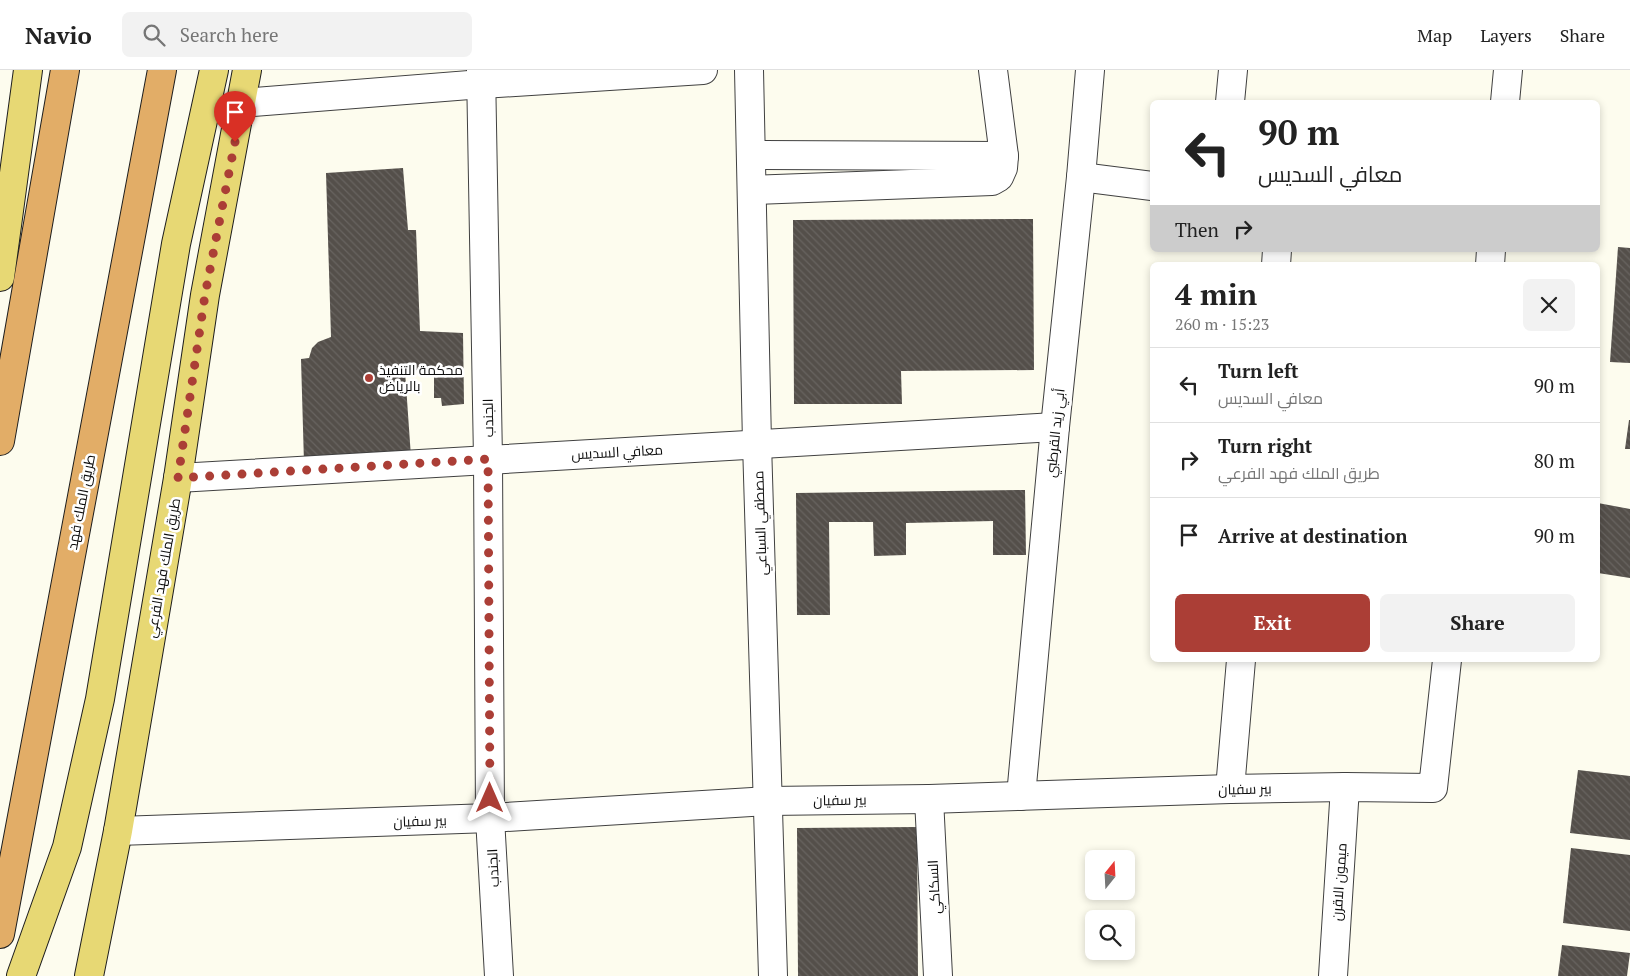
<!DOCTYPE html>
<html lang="en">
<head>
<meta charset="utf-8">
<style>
	:root { --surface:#fff; --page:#f2f2f2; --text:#222; --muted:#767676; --line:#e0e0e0; --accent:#ab3e36 }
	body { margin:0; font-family:"PT Serif",Cairo,serif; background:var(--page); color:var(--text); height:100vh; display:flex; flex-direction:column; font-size:19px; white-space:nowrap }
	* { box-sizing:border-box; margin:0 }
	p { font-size:16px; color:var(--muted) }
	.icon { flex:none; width:28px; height:28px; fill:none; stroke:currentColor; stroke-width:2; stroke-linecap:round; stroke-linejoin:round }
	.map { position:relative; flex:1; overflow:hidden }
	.drawer { position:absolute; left:1150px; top:192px; width:450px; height:400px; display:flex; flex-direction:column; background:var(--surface); border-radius:8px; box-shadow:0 2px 8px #0003 }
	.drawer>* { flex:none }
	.guide { position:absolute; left:1150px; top:30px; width:450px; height:152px; border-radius:8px; box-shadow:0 2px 8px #0003; background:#fff; color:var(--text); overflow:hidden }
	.needle { width:32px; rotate:18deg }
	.fabs { position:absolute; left:1085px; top:780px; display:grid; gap:10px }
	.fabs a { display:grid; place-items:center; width:50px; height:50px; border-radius:8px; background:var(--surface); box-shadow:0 2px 8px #0003; font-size:25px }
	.pin { position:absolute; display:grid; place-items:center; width:42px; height:42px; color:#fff; margin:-51px -21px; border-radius:50% 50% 50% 0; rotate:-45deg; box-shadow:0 0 5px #0007 }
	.pin .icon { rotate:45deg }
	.me { position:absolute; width:55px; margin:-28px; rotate:0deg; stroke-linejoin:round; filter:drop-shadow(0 0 4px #0008) }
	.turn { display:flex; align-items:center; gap:18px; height:105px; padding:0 25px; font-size:22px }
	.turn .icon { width:65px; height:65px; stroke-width:2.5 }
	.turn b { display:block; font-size:35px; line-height:42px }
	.then { display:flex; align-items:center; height:48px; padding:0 25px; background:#0003; gap:10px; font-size:19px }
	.round { display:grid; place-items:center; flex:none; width:52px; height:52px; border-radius:8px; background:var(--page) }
	.summary { display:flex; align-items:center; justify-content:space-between; height:85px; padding:0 25px }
	h1 { font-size:30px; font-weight:700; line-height:38px }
	.cta { display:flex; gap:10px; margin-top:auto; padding:10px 25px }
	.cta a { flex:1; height:58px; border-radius:8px; background:var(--accent); color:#fff; font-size:20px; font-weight:700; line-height:58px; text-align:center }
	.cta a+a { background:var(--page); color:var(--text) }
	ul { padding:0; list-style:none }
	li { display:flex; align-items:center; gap:15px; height:75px; padding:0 25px; border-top:1px solid var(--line) }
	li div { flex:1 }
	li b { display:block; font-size:19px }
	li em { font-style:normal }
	header { display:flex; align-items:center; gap:30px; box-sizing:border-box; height:70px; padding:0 25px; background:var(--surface); border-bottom:1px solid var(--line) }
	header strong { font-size:24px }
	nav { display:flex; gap:28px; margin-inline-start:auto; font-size:18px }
	.search { width:350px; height:45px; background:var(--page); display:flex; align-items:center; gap:12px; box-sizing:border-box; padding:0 18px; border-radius:8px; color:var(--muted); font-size:19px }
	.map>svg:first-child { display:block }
	.building { fill:url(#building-back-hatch) }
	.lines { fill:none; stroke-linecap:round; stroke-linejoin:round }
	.minor-casing { stroke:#404040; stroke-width:30 }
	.major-casing { stroke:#1e1e1e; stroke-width:30 }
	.highway-casing { stroke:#1e1e1e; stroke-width:30 }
	.minor { stroke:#fff; stroke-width:28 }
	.major { stroke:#e7d874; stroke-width:28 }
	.highway { stroke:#e2ad67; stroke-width:28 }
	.route { stroke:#ab3e36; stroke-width:9; stroke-dasharray:0 16.2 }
	.poi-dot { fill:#ab3e36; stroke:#fff; stroke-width:2 }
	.labels { text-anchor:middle; stroke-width:5; stroke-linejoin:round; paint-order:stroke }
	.poi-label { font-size:14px; fill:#0d0d0d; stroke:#fff; text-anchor:start }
	.street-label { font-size:14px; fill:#0d0d0d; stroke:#fff }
</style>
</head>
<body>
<header>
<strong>Navio</strong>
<div class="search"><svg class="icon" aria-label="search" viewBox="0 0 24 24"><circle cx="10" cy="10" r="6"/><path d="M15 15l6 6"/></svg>Search here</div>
<nav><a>Map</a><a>Layers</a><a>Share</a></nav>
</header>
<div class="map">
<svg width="1630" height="906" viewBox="0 0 1630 906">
	<defs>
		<pattern id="building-back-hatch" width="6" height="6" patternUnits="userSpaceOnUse" patternTransform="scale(1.25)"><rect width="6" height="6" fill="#544f4a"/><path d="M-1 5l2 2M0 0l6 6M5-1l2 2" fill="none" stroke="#686460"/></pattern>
	</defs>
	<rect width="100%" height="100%" fill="#fdfcee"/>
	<!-- building -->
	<g class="building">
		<path d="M403 98 408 160H416L420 261 463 263 464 334 442 336 441 328H434V299L405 301 411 387 304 393 301 289 309 288 312 278 318 272 331 267 326 103Z"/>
		<path d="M1033 149 1034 300 901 301 902 334H794L793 150Z"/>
		<path d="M1618 177 1630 178V293L1610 292Z"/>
		<path d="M1629 350H1630V379H1625Z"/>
		<path d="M1025 420 1026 485H993V451L906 453V485L874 486 873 452H829L830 545H797L796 423Z"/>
		<path d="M1598 433 1630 439V508L1598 503Z"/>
		<path d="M1578 700 1630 706V770L1570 763Z"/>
		<path d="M917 757 918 906H798L797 758Z"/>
		<path d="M1571 778 1630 785V861L1563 853Z"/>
		<path d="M1562 875 1630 883 1627 906H1558Z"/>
	</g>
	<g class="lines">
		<defs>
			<g id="minor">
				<path d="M481 0 488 389 490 748 499 906"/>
				<path d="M749 0 757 373 773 906"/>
				<path d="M1230 32 1233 0"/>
				<path d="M1505 32 1508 0"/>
				<path d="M242 33 482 14 703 0"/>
				<path d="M751 85 1004 86 993 0"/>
				<path d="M1081 107 1152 116"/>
				<path d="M752 120 992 111 999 107 1003 98 1004 86"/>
				<path d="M1276 195 1277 180"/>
				<path d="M1490 195 1491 180"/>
				<path d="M178 408 1055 357"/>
				<path d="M1230 719 1241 590"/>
				<path d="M1021 726 1055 357 1081 107 1090 0"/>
				<path d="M929 729 938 906"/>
				<path d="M118 761 490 748 768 731 929 729 1230 719 1345 717 1433 718 1447 590"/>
				<path d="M1333 906 1345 717"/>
			</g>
			<g id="major">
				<path d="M0 207 28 0"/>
				<path d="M21 906 67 777 100 629 176 174 214 0"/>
				<path d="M89 906 118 761 178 408 205 225 247 0"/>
			</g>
			<g id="highway">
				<path d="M0 371 65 0"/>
				<path d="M0 864 162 0"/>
			</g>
		</defs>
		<!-- minor casing -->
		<use href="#minor" class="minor-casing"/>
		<!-- major casing -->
		<use href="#major" class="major-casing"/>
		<!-- highway casing -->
		<use href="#highway" class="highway-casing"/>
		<!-- minor -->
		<use href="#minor" class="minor"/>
		<!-- major -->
		<use href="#major" class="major"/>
		<!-- highway -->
		<use href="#highway" class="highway"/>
	</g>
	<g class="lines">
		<!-- route -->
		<path class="route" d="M235 72 205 225 178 408 488 389 490 728"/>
	</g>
	<!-- markers -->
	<circle class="poi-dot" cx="369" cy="308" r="5"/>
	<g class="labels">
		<!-- poi labels -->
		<g class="poi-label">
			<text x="379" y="305">محكمة التنفيذ<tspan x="379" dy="16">بالرياض</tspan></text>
		</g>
		<!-- street labels -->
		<g class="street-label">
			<text transform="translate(488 348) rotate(-91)" y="5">الجندب</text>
			<text transform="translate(1055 363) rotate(-84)" y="5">أبي زيد القرطبي</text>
			<text transform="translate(617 382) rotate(-3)" y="5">معافي السديس</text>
			<text transform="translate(81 432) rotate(-79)" y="5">طريق الملك فهد</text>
			<text transform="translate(760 453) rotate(-92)" y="5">مصطفي السباعي</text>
			<text transform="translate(163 498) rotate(-80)" y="5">طريق الملك فهد الفرعي</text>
			<text transform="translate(1245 719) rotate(-1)" y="5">بير سفيان</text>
			<text transform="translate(840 730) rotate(-1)" y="5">بير سفيان</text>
			<text transform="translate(420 751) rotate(-2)" y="5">بير سفيان</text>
			<text transform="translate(493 798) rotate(-93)" y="5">الجندب</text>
			<text transform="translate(1339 812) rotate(-86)" y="5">ميمون الاقرن</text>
			<text transform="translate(934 817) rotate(-93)" y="5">السكاكي</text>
		</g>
	</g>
</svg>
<div class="fabs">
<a><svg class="needle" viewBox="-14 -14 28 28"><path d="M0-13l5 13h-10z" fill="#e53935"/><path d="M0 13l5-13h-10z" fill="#767676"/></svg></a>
<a><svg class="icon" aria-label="search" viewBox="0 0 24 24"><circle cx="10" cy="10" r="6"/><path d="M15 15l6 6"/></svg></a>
</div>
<div class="pin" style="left:235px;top:72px;background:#d93025"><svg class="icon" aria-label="arrive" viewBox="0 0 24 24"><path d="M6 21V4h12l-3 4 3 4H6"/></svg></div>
<svg class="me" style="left:490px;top:728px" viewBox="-20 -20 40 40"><path d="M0-17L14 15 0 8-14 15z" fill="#ab3e36" stroke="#fff" stroke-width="4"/></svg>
<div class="guide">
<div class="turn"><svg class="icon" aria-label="left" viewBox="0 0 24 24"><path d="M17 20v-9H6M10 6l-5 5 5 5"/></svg><div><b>90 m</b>معافي السديس</div></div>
<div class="then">Then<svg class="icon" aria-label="right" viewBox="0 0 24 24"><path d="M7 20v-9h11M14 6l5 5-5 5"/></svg></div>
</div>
<section class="drawer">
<div class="summary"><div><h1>4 min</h1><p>260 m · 15:23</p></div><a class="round"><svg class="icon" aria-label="close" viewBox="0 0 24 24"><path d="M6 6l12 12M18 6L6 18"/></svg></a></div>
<ul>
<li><svg class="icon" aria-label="left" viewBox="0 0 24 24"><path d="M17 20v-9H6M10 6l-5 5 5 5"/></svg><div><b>Turn left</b><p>معافي السديس</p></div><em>90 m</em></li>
<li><svg class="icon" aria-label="right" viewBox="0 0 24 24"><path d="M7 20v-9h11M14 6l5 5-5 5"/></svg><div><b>Turn right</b><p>طريق الملك فهد الفرعي</p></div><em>80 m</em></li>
<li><svg class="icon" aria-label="arrive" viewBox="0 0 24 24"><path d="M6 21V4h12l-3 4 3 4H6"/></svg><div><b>Arrive at destination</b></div><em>90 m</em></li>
</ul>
<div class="cta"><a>Exit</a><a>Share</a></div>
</section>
</div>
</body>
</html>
